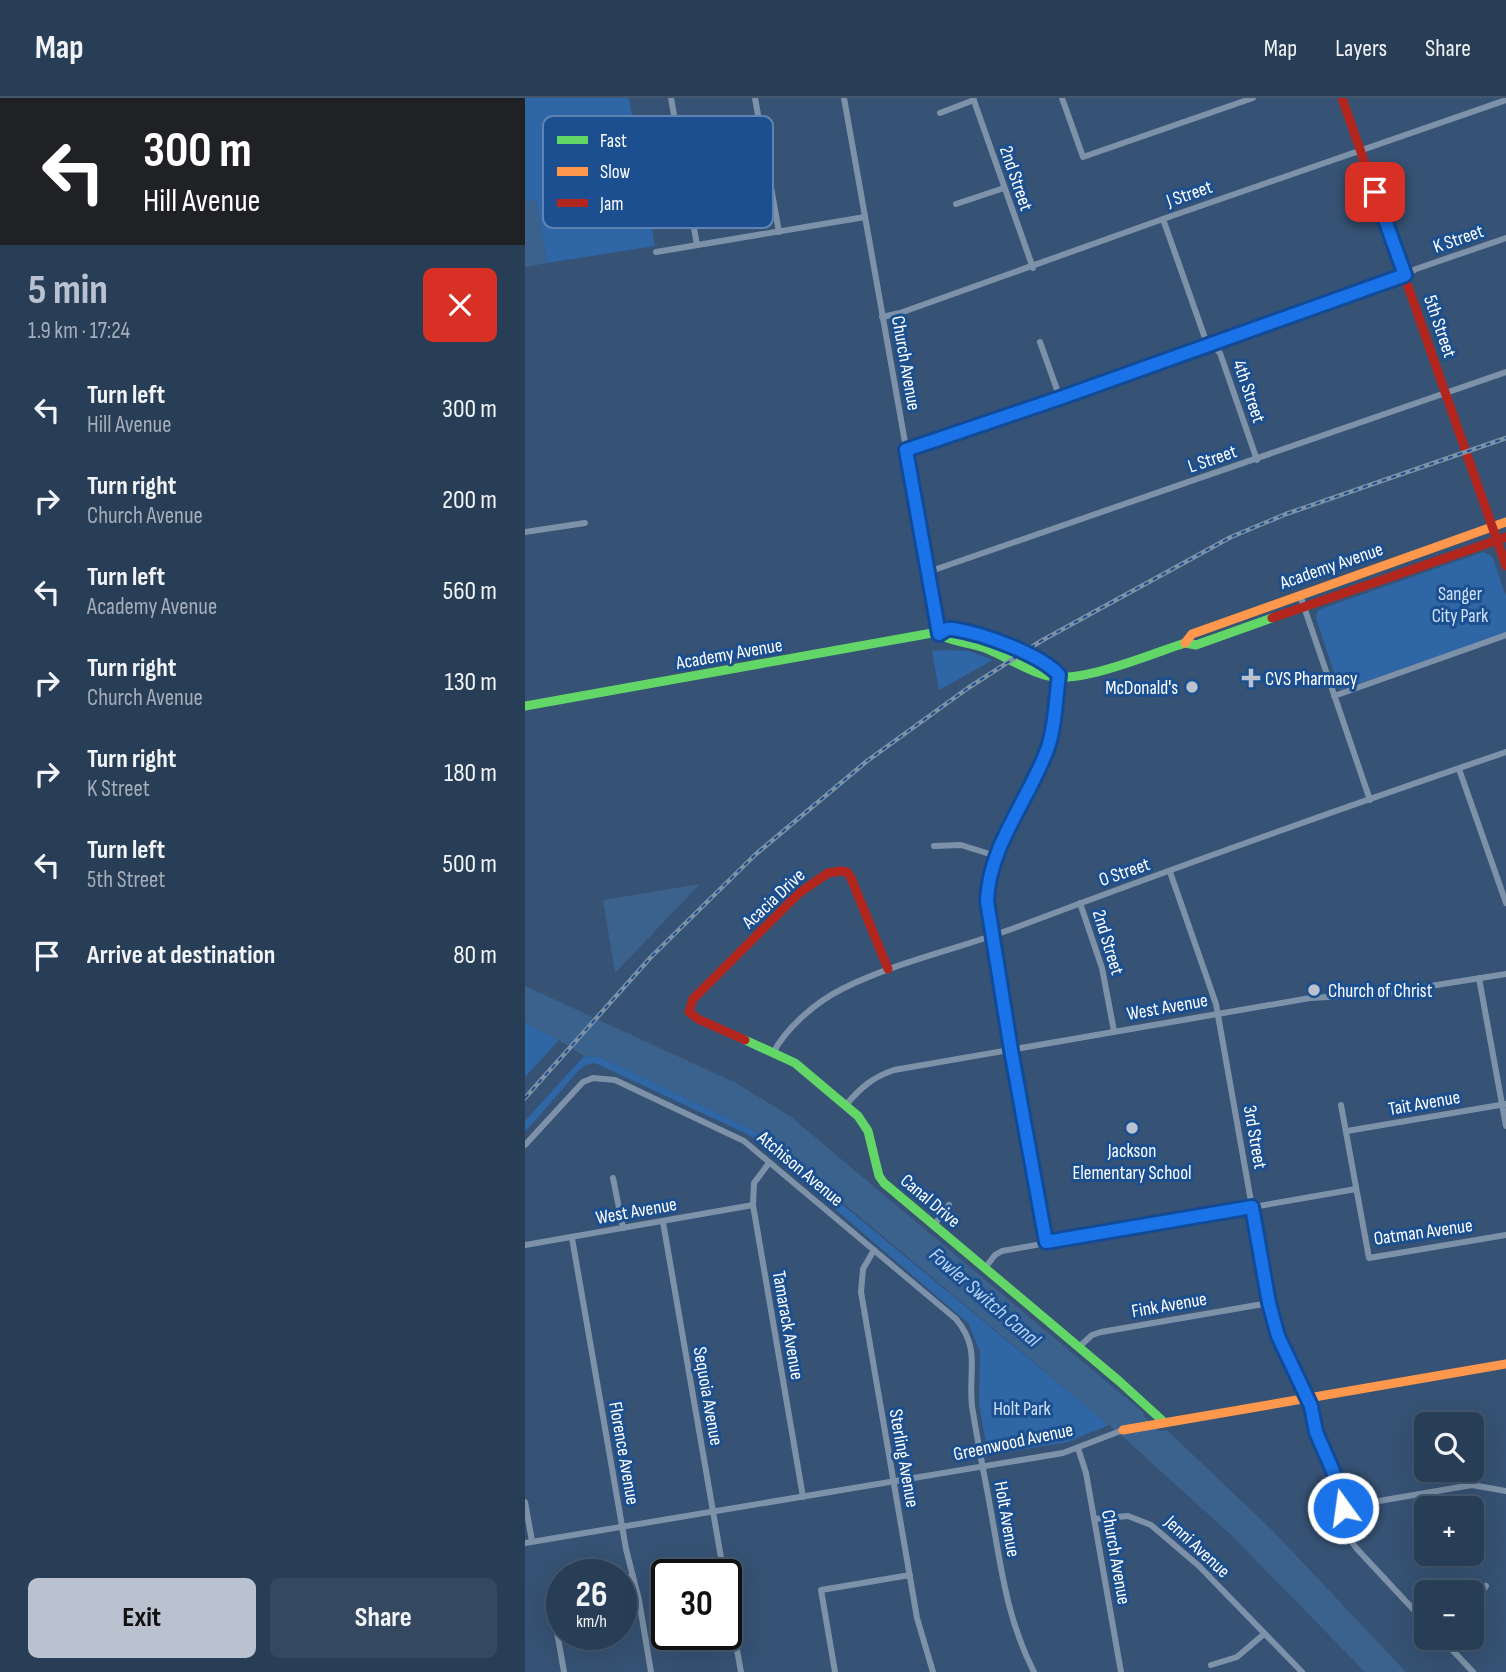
<!DOCTYPE html>
<html lang="en">
<head>
<meta charset="utf-8">
<style>
	:root { --surface:#283e57; --page:#344961; --text:#f1f3f6; --muted:#a5aeba; --line:#44576d; --accent:#b9c2ce }
	body { margin:0; font-family:"Sofia Sans Condensed",sans-serif; background:var(--page); color:var(--text); height:100vh; display:flex; flex-direction:column; font-size:26px; white-space:nowrap }
	* { box-sizing:border-box; margin:0 }
	p { font-size:23px; color:var(--muted) }
	.icon { flex:none; width:38px; height:38px; fill:none; stroke:currentColor; stroke-width:2; stroke-linecap:round; stroke-linejoin:round }
	.map { position:relative; flex:1; overflow:hidden }
	.details { display:flex; flex-direction:column; background:var(--surface); width:525px }
	.details>* { flex:none }
	.guide { background:#202124; color:#fff; overflow:hidden }
	.buttons { position:absolute; left:889px; top:1314px; display:grid; gap:14px }
	.buttons a { display:grid; place-items:center; width:70px; height:70px; border-radius:10px; background:var(--surface); box-shadow:0 7px 28px #0002,0 0 0 2px var(--line); font-size:35px }
	.speed { position:absolute; left:21px; top:1461px; display:flex; gap:14px; font-size:35px; font-weight:700; text-align:center }
	.speed>* { display:grid; place-content:center; width:91px; height:91px; border-radius:50%; background:var(--surface); box-shadow:0 7px 28px #0002,0 0 0 2px var(--line); line-height:1 }
	.speed small { font-size:18px; font-weight:400 }
	.speed .limit { border:4px solid #111; border-radius:10px; background:#fff; color:#111 }
	.pin { position:absolute; display:grid; place-items:center; width:60px; height:60px; color:#fff; margin:-30px; border-radius:14px; box-shadow:0 4px 10px #0006 }
	.me { position:absolute; width:77px; margin:-38px; rotate:346deg; stroke-linejoin:round; filter:drop-shadow(0 0 5px #0008) }
	.turn { display:flex; align-items:center; gap:24px; height:147px; padding:0 28px; font-size:32px }
	.turn .icon { width:91px; height:91px; stroke-width:2.5 }
	.turn b { display:block; font-size:49px; line-height:60px }
	.round { display:grid; place-items:center; flex:none; width:74px; height:74px; border-radius:10px; background:var(--page) }
	.headline { display:flex; align-items:center; justify-content:space-between; height:119px; padding:0 28px }
	h1 { font-size:42px; font-weight:700; line-height:52px; color:var(--accent) }
	.button { display:flex; gap:14px; margin-top:auto; padding:14px 28px }
	.button a { flex:1; height:80px; border-radius:10px; background:var(--accent); color:#111; font-size:28px; font-weight:700; line-height:80px; text-align:center }
	.button a+a { background:var(--page); color:var(--text) }
	ul { padding:0; list-style:none }
	li { display:flex; align-items:center; gap:21px; height:91px; padding:0 28px }
	li div { flex:1 }
	li b { display:block; font-size:26px }
	li em { font-style:normal }
	header { display:flex; align-items:center; gap:42px; box-sizing:border-box; height:98px; padding:0 35px; background:var(--surface); border-bottom:2px solid var(--line) }
	header strong { font-size:33px }
	nav { display:flex; gap:38px; margin-inline-start:auto; font-size:24px }
	main { display:flex; flex:1; min-height:0 }
	.map>svg:first-child { display:block }
	.green { fill:#2f66a5 }
	.water { fill:#3b618d }
	.lines { fill:none; stroke-linecap:round; stroke-linejoin:round }
	.street { stroke:#7d92a8; stroke-width:6 }
	.fast { stroke:#63d668; stroke-width:9 }
	.slow { stroke:#ff974d; stroke-width:9 }
	.jam { stroke:#b3261e; stroke-width:9 }
	.rail-casing { stroke:#7e92a7; stroke-width:4.5 }
	.rail { stroke:#1b4f8f; stroke-width:2; stroke-dasharray:5; stroke-linecap:butt }
	.route-casing { stroke:#114b97; stroke-width:18 }
	.route { stroke:#1a73e8; stroke-width:12 }
	.poi-dot { fill:#b9c2ce; stroke:#1b4f8f; stroke-width:2.5 }
	.labels { text-anchor:middle; stroke-width:6; stroke-linejoin:round; paint-order:stroke }
	.street-label { font-size:19px; fill:#fff; stroke:#1b4f8f }
	.park-label { font-size:19px; fill:#cfe3fa; stroke:#1b4f8f }
	.poi-label { font-size:19px; fill:#fff; stroke:#1b4f8f; text-anchor:start }
	.water-label { font-size:21px; font-style:italic; fill:#b5d3f5; stroke:#1b4f8f }
	.key { fill:#1b4f8f; stroke:#5f84b1; stroke-width:2 }
	.key-label { font-size:19px; fill:#fff }
</style>
</head>
<body>
<header>
<strong>Map</strong>
<nav><a>Map</a><a>Layers</a><a>Share</a></nav>
</header>
<main>
<section class="details">
<div class="guide">
<div class="turn"><svg class="icon" aria-label="left" viewBox="0 0 24 24"><path d="M17 20v-9H6M10 6l-5 5 5 5"/></svg><div><b>300 m</b>Hill Avenue</div></div>
</div>
<div class="headline"><div><h1>5 min</h1><p>1.9 km · 17:24</p></div><a class="round" style="background:#d93025;color:#fff"><svg class="icon" aria-label="close" viewBox="0 0 24 24"><path d="M6 6l12 12M18 6L6 18"/></svg></a></div>
<ul>
<li><svg class="icon" aria-label="left" viewBox="0 0 24 24"><path d="M17 20v-9H6M10 6l-5 5 5 5"/></svg><div><b>Turn left</b><p>Hill Avenue</p></div><em>300 m</em></li>
<li><svg class="icon" aria-label="right" viewBox="0 0 24 24"><path d="M7 20v-9h11M14 6l5 5-5 5"/></svg><div><b>Turn right</b><p>Church Avenue</p></div><em>200 m</em></li>
<li><svg class="icon" aria-label="left" viewBox="0 0 24 24"><path d="M17 20v-9H6M10 6l-5 5 5 5"/></svg><div><b>Turn left</b><p>Academy Avenue</p></div><em>560 m</em></li>
<li><svg class="icon" aria-label="right" viewBox="0 0 24 24"><path d="M7 20v-9h11M14 6l5 5-5 5"/></svg><div><b>Turn right</b><p>Church Avenue</p></div><em>130 m</em></li>
<li><svg class="icon" aria-label="right" viewBox="0 0 24 24"><path d="M7 20v-9h11M14 6l5 5-5 5"/></svg><div><b>Turn right</b><p>K Street</p></div><em>180 m</em></li>
<li><svg class="icon" aria-label="left" viewBox="0 0 24 24"><path d="M17 20v-9H6M10 6l-5 5 5 5"/></svg><div><b>Turn left</b><p>5th Street</p></div><em>500 m</em></li>
<li><svg class="icon" aria-label="arrive" viewBox="0 0 24 24"><path d="M6 21V4h12l-3 4 3 4H6"/></svg><div><b>Arrive at destination</b></div><em>80 m</em></li>
</ul>
<div class="button"><a>Exit</a><a>Share</a></div>
</section>
<div class="map">
<svg width="981" height="1574" viewBox="0 0 981 1574">
	<rect width="100%" height="100%" fill="#365274"/>
	<!-- green -->
	<g class="green">
		<path d="M0 0H104L130 148 22 165 11 103 0 104Z"/>
		<path d="M958 454 967 458 981 498V535L815 592 791 520 793 512Z"/>
		<path d="M419 552 444 553 468 562 414 592 407 553Z"/>
		<path d="M0 925 34 942 0 979Z"/>
		<path d="M59 958 75 959 226 1031 584 1327 543 1344 470 1356 462 1352 454 1305 455 1254 444 1226 224 1037 70 965 61 967 54 972 0 1034V1023Z"/>
	</g>
	<!-- water -->
	<g class="water">
		<path d="M11 102 22 165 0 169V104Z"/>
		<path d="M175 786 90 875 78 802Z"/>
		<path d="M0 888 211 985 266 1019 619 1315V1318L634 1333 642 1332 748 1433 881 1574H840L706 1437 598 1339 257 1054 226 1031 75 959 59 958 34 942 0 925Z"/>
	</g>
	<g class="lines">
		<!-- street -->
		<g class="street">
			<path d="M146 0 172 147"/>
			<path d="M230 0 254 134"/>
			<path d="M319 0 414 536"/>
			<path d="M448 0 508 170"/>
			<path d="M537 0 558 59 728 0"/>
			<path d="M415 15 449 2"/>
			<path d="M431 106 479 90"/>
			<path d="M638 121 680 240 695 255 732 362"/>
			<path d="M131 154 340 119"/>
			<path d="M357 219 375 215 638 121 981 2"/>
			<path d="M515 244 535 300"/>
			<path d="M381 351 535 300 870 182 891 171 981 140"/>
			<path d="M0 434 60 425"/>
			<path d="M403 474 981 274"/>
			<path d="M775 497 845 702"/>
			<path d="M809 598 981 537"/>
			<path d="M934 671 981 805"/>
			<path d="M409 748 436 747 471 758"/>
			<path d="M645 774 691 906 744 1205 753 1238 786 1308 794 1343 812 1385 824 1440 832 1451 901 1525"/>
			<path d="M555 805 577 870 589 933"/>
			<path d="M954 880 981 1028"/>
			<path d="M248 955C262 929 291 904 317 891 373 863 434 851 492 829 654 768 817 710 981 654"/>
			<path d="M321 1007C335 990 348 979 369 972L785 900 855 896 981 876"/>
			<path d="M816 1007 844 1160 981 1137"/>
			<path d="M822 1033 981 1006"/>
			<path d="M0 1047 58 984 68 980 90 982 219 1043 431 1221C456 1251 443 1273 447 1308 452 1341 459 1375 465 1408 476 1468 481 1519 509 1574"/>
			<path d="M244 1065 229 1085 228 1107 278 1399"/>
			<path d="M88 1080 98 1130"/>
			<path d="M138 1124 199 1477"/>
			<path d="M409 1127 424 1107"/>
			<path d="M47 1140 101 1451 114 1502 126 1574"/>
			<path d="M521 1144 462 803C465 747 504 703 522 652 531 630 531 601 534 577"/>
			<path d="M0 1147 228 1107"/>
			<path d="M349 1152 338 1171 336 1194 392 1520 408 1574"/>
			<path d="M460 1170 470 1157 477 1153 831 1091"/>
			<path d="M554 1249 567 1237 576 1234 744 1205"/>
			<path d="M553 1350 561 1375 596 1574"/>
			<path d="M0 1404 7 1443"/>
			<path d="M790 1414 947 1387 981 1393"/>
			<path d="M569 1421 603 1418 626 1427 674 1468 777 1574"/>
			<path d="M0 1445 538 1355 598 1332"/>
			<path d="M96 1481 108 1478"/>
			<path d="M201 1490 216 1574"/>
			<path d="M37 1492 25 1494 39 1574"/>
			<path d="M947 1507 961 1488"/>
			<path d="M916 1540 948 1574"/>
			<path d="M686 1567 712 1559 739 1536"/>
			<path d="M310 1574 296 1492 385 1477"/>
		</g>
		<!-- fast -->
		<g class="fast">
			<path d="M414 536C428 545 445 544 460 550 480 558 499 571 519 577 553 588 625 556 660 545L671 547 747 520"/>
			<path d="M0 608 424 532 448 535"/>
			<path d="M220 942 270 965 333 1018 343 1033 354 1078 359 1085 594 1283 639 1324"/>
		</g>
		<!-- slow -->
		<g class="slow">
			<path d="M448 535 494 552 534 577"/>
			<path d="M660 545 667 536 981 424"/>
			<path d="M598 1332 981 1266"/>
		</g>
		<!-- jam -->
		<g class="jam">
			<path d="M817 0 981 468"/>
			<path d="M747 520 981 439"/>
			<path d="M220 942 173 921 164 914 168 901 274 795 303 775 316 773 322 774 326 780 363 871"/>
		</g>
		<defs>
			<path id="rail" d="M0 1000 126 859 231 756 342 663 443 590 516 543 706 439 761 416 981 340"/>
		</defs>
		<!-- rail casing -->
		<use href="#rail" class="rail-casing"/>
		<!-- rail -->
		<use href="#rail" class="rail"/>
	</g>
	<g class="lines">
		<defs>
			<path id="route" d="M818 1410 808 1373 791 1334 786 1308 753 1238 744 1205 727 1109 521 1144 486 952 462 803C464 748 503 703 522 652 530 632 531 599 534 577 515 556 456 535 428 531H422L414 536 381 352 535 300 880 177 850 94"/>
		</defs>
		<!-- route casing -->
		<use href="#route" class="route-casing"/>
		<!-- route -->
		<use href="#route" class="route"/>
	</g>
	<!-- markers -->
	<g class="poi-dot">
		<path d="M722.5 569.5h7v7h7v7h-7v7h-7v-7h-7v-7h7z"/>
		<circle cx="667" cy="589" r="7"/>
		<circle cx="789" cy="892" r="7"/>
		<circle cx="607" cy="1030" r="7"/>
	</g>
	<g class="labels">
		<!-- street labels -->
		<g class="street-label">
			<text transform="translate(492 80) rotate(71)" y="7">2nd Street</text>
			<text transform="translate(664 95) rotate(-19)" y="7">J Street</text>
			<text transform="translate(933 140) rotate(-19)" y="7">K Street</text>
			<text transform="translate(916 228) rotate(71)" y="7">5th Street</text>
			<text transform="translate(382 265) rotate(80)" y="7">Church Avenue</text>
			<text transform="translate(725 293) rotate(71)" y="7">4th Street</text>
			<text transform="translate(687 360) rotate(-19)" y="7">L Street</text>
			<text transform="translate(806 467) rotate(-19)" y="7">Academy Avenue</text>
			<text transform="translate(204 555) rotate(-10)" y="7">Academy Avenue</text>
			<text transform="translate(599 773) rotate(-19)" y="7">O Street</text>
			<text transform="translate(248 800) rotate(-43)" y="7">Acacia Drive</text>
			<text transform="translate(584 844) rotate(73)" y="7">2nd Street</text>
			<text transform="translate(642 908) rotate(-10)" y="7">West Avenue</text>
			<text transform="translate(899 1004) rotate(-10)" y="7">Tait Avenue</text>
			<text transform="translate(731 1039) rotate(80)" y="7">3rd Street</text>
			<text transform="translate(276 1070) rotate(40)" y="7">Atchison Avenue</text>
			<text transform="translate(406 1102) rotate(40)" y="7">Canal Drive</text>
			<text transform="translate(111 1112) rotate(-10)" y="7">West Avenue</text>
			<text transform="translate(898 1133) rotate(-8)" y="7">Oatman Avenue</text>
			<text transform="translate(644 1206) rotate(-10)" y="7">Fink Avenue</text>
			<text transform="translate(264 1227) rotate(80)" y="7">Tamarack Avenue</text>
			<text transform="translate(184 1298) rotate(80)" y="7">Sequoia Avenue</text>
			<text transform="translate(488 1343) rotate(-12)" y="7">Greenwood Avenue</text>
			<text transform="translate(100 1355) rotate(80)" y="7">Florence Avenue</text>
			<text transform="translate(380 1360) rotate(80)" y="7">Sterling Avenue</text>
			<text transform="translate(483 1421) rotate(80)" y="7">Holt Avenue</text>
			<text transform="translate(673 1448) rotate(43)" y="7">Jenni Avenue</text>
			<text transform="translate(592 1459) rotate(80)" y="7">Church Avenue</text>
		</g>
		<!-- park labels -->
		<g class="park-label">
			<text x="935" y="502">Sanger<tspan x="935" dy="22">City Park</tspan></text>
			<text x="497" y="1317">Holt Park</text>
		</g>
		<!-- poi labels -->
		<g class="poi-label">
			<text x="740" y="587">CVS Pharmacy</text>
			<text x="653" y="596" text-anchor="end">McDonald's</text>
			<text x="803" y="899">Church of Christ</text>
			<text x="607" y="1059" text-anchor="middle">Jackson<tspan x="607" dy="22">Elementary School</tspan></text>
		</g>
		<!-- water labels -->
		<g class="water-label">
			<text transform="translate(460 1199) rotate(41)" y="7">Fowler Switch Canal</text>
		</g>
	</g>
	<!-- legend -->
	<rect x="18" y="18" width="230" height="112" rx="10" class="key"/>
	<rect x="32" y="38" width="31" height="8" fill="#63d668"/>
	<rect x="32" y="69" width="31" height="9" fill="#ff974d"/>
	<rect x="32" y="101" width="31" height="8" fill="#b3261e"/>
	<g class="key-label">
		<text x="75" y="49">Fast</text>
		<text x="75" y="80">Slow</text>
		<text x="75" y="112">Jam</text>
	</g>
</svg>
<div class="buttons">
<a><svg class="icon" aria-label="search" viewBox="0 0 24 24"><circle cx="10" cy="10" r="6"/><path d="M15 15l6 6"/></svg></a>
<a>+</a>
<a>−</a>
</div>
<div class="speed"><div>26<small>km/h</small></div><div class="limit">30</div></div>
<div class="pin" style="left:850px;top:94px;background:#d93025"><svg class="icon" aria-label="arrive" viewBox="0 0 24 24"><path d="M6 21V4h12l-3 4 3 4H6"/></svg></div>
<svg class="me" style="left:818px;top:1410px" viewBox="-20 -20 40 40"><circle r="17" fill="#1a73e8" stroke="#fff" stroke-width="3"/><path d="M0-11L8 9 0 5-8 9z" fill="#fff"/></svg>
</div>
</main>
</body>
</html>
